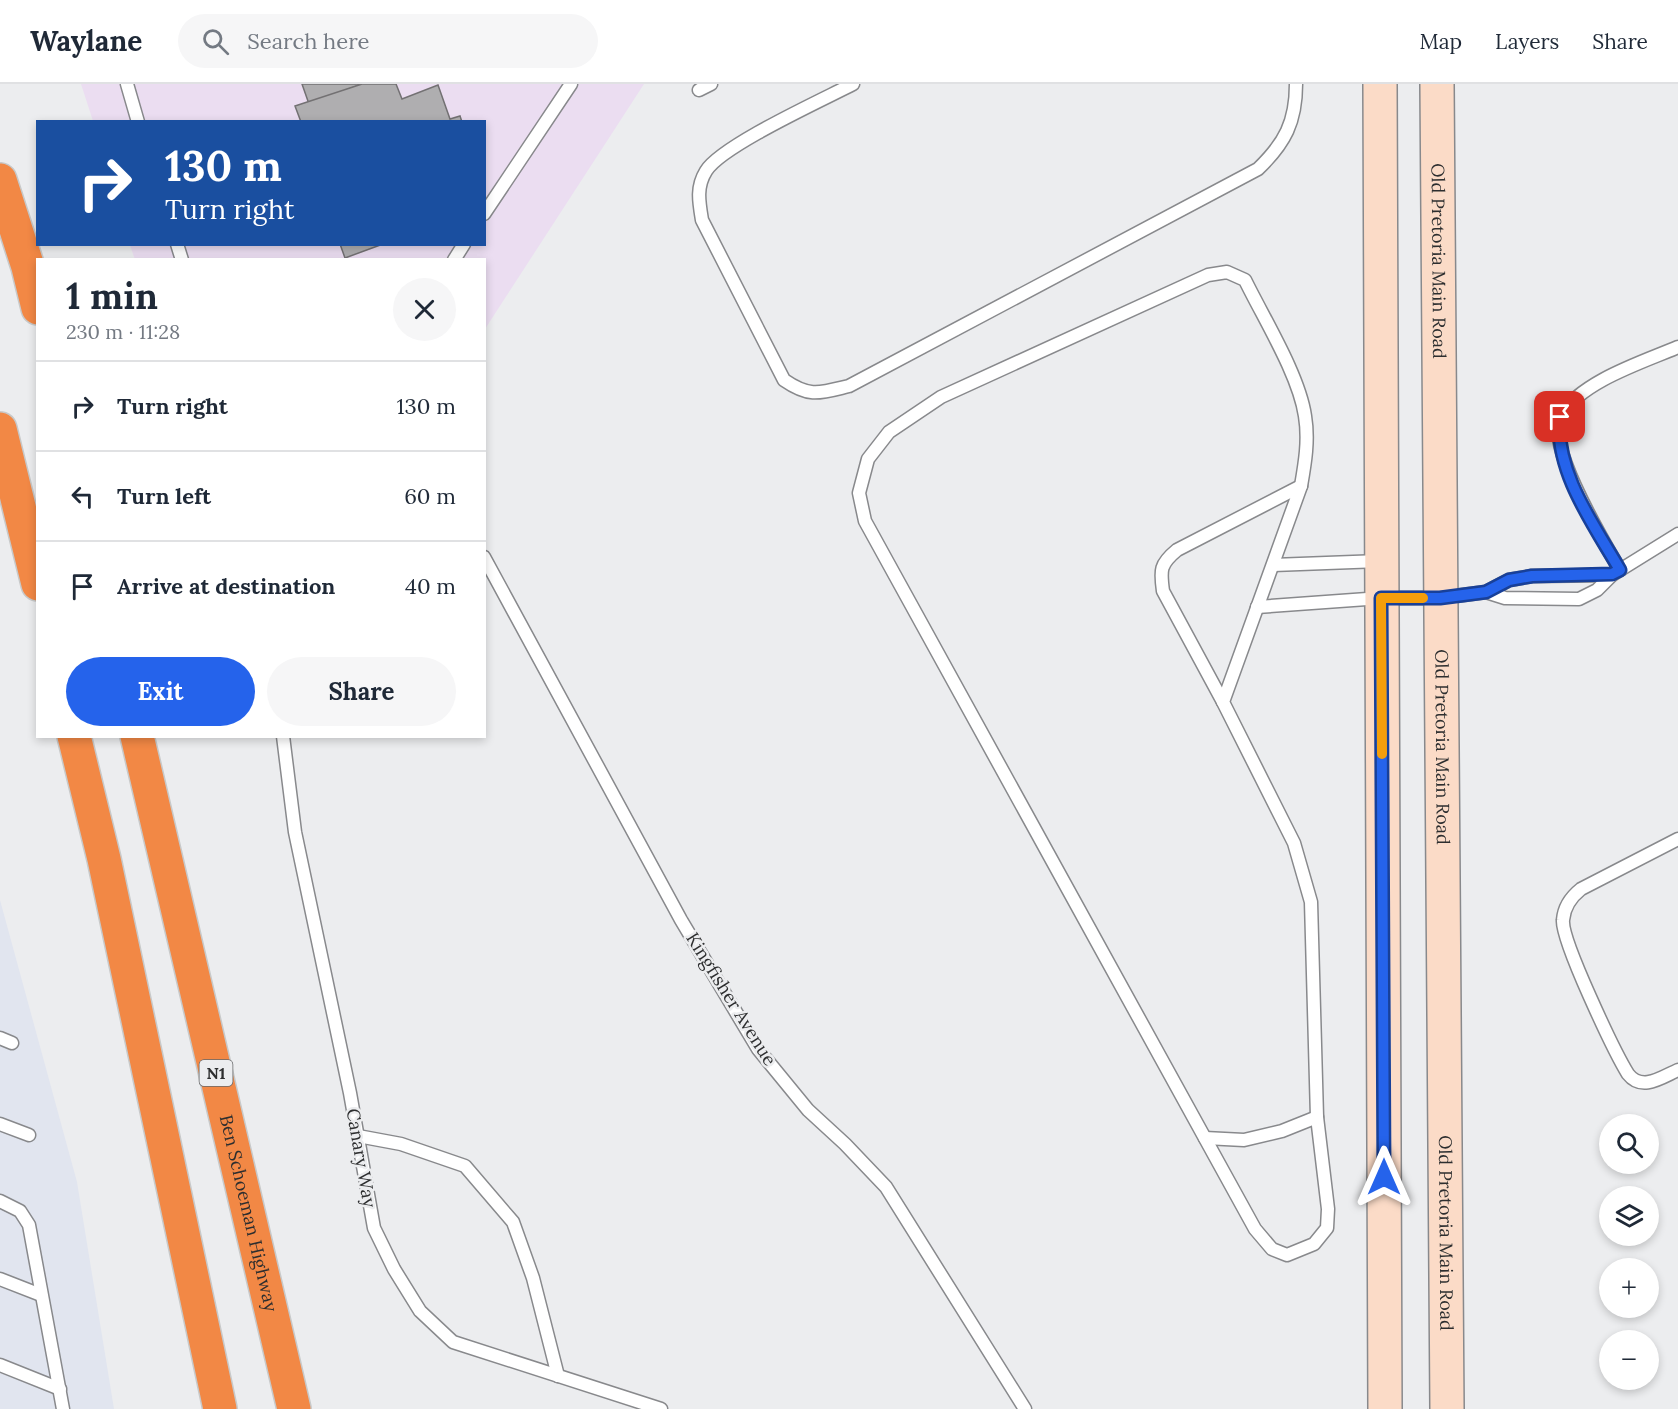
<!DOCTYPE html>
<html lang="en">
<head>
<meta charset="utf-8">
<style>
	:root { --surface:#fff; --page:#f6f6f7; --text:#1f2937; --muted:#747a83; --line:#e0e1e3; --accent:#2563eb }
	body { margin:0; font-family:Lora,serif; background:var(--page); color:var(--text); height:100vh; display:flex; flex-direction:column; font-size:22px; white-space:nowrap }
	* { box-sizing:border-box; margin:0 }
	p { font-size:20px; color:var(--muted) }
	.icon { flex:none; width:33px; height:33px; fill:none; stroke:currentColor; stroke-width:2; stroke-linecap:round; stroke-linejoin:round }
	.map { position:relative; flex:1; overflow:hidden }
	.details { position:absolute; left:36px; top:174px; width:450px; height:480px; display:flex; flex-direction:column; background:var(--surface); border-radius:0px; box-shadow:0 3px 9px #0003 }
	.details>* { flex:none }
	.top-card { position:absolute; left:36px; top:36px; width:450px; height:126px; border-radius:0px; box-shadow:0 3px 9px #0003; background:#1a4fa0; color:#fff; overflow:hidden }
	.buttons { position:absolute; left:1599px; top:1030px; display:grid; gap:12px }
	.buttons a { display:grid; place-items:center; width:60px; height:60px; border-radius:50%; background:var(--surface); box-shadow:0 3px 9px #0003; font-size:30px }
	.pin { position:absolute; display:grid; place-items:center; width:51px; height:51px; color:#fff; margin:-26px; border-radius:12px; box-shadow:0 3px 9px #0006 }
	.me { position:absolute; width:66px; margin:-33px; rotate:0deg; stroke-linejoin:round; filter:drop-shadow(0 0 4px #0008) }
	.turn { display:flex; align-items:center; gap:21px; height:126px; padding:0 30px; font-size:27px }
	.turn .icon { width:78px; height:78px; stroke-width:2.5 }
	.turn b { display:block; font-size:42px; line-height:51px }
	.round { display:grid; place-items:center; flex:none; width:63px; height:63px; border-radius:32px; background:var(--page) }
	.overview { display:flex; align-items:center; justify-content:space-between; height:102px; padding:0 30px }
	h1 { font-size:36px; font-weight:700; line-height:45px }
	.primary-button { display:flex; gap:12px; margin-top:auto; padding:12px 30px }
	.primary-button a { flex:1; height:69px; border-radius:36px; background:var(--accent); color:#fff; font-size:24px; font-weight:700; line-height:69px; text-align:center }
	.primary-button a+a { background:var(--page); color:var(--text) }
	ul { padding:0; list-style:none }
	li { display:flex; align-items:center; gap:18px; height:90px; padding:0 30px; border-top:2px solid var(--line) }
	li div { flex:1 }
	li b { display:block; font-size:22px }
	li em { font-style:normal }
	header { display:flex; align-items:center; gap:36px; box-sizing:border-box; height:84px; padding:0 30px; background:var(--surface); border-bottom:2px solid var(--line) }
	header strong { font-size:28px }
	nav { display:flex; gap:33px; margin-inline-start:auto; font-size:21px }
	.search { width:420px; height:54px; background:var(--page); display:flex; align-items:center; gap:15px; box-sizing:border-box; padding:0 21px; border-radius:33px; color:var(--muted); font-size:22px }
	.map>svg:first-child { display:block }
	.commercial { fill:#ebddf1 }
	.built { fill:#e1e5ef }
	.building { fill:#afaeb0; stroke:#737173; stroke-width:1.5 }
	.lines { fill:none; stroke-linecap:round; stroke-linejoin:round }
	.service-casing { stroke:#88898c; stroke-width:15 }
	.secondary-casing { stroke:#88898c; stroke-width:36 }
	.motorway-casing { stroke:#c8c9c9; stroke-width:36 }
	.service { stroke:#fff; stroke-width:12 }
	.secondary { stroke:#fbdbc7; stroke-width:33 }
	.motorway { stroke:#f28845; stroke-width:33 }
	.route-casing { stroke:#184099; stroke-width:15 }
	.route { stroke:#2563eb; stroke-width:10 }
	.slow { stroke:#f59e0b; stroke-width:10 }
	.labels { text-anchor:middle; stroke-width:5; stroke-linejoin:round; paint-order:stroke }
	.shield { fill:#ecedef; stroke:#666769; stroke-width:1.5 }
	.shield-label { font-size:16px; font-weight:bold; fill:#2d2e2f }
	.street-label { font-size:18px; fill:#2d2e2f; stroke:#ecedef }
</style>
</head>
<body>
<header>
<strong>Waylane</strong>
<div class="search"><svg class="icon" aria-label="search" viewBox="0 0 24 24"><circle cx="10" cy="10" r="6"/><path d="M15 15l6 6"/></svg>Search here</div>
<nav><a>Map</a><a>Layers</a><a>Share</a></nav>
</header>
<div class="map">
<svg width="1678" height="1325" viewBox="0 0 1678 1325">
	<rect width="100%" height="100%" fill="#ecedef"/>
	<!-- commercial -->
	<path class="commercial" d="M81 0H644L485 245 484 176H135L130 161 484 160V38L93 37Z"/>
	<!-- built -->
	<path class="built" d="M0 816 77 1098 114 1325H0Z"/>
	<!-- building -->
	<g class="building">
		<path d="M302 0H362L309 20Z"/>
		<path d="M362 0H396L402 15 438 1 450 35 460 32 462 38H301L295 22Z"/>
		<path d="M340 160H383L345 174Z"/>
	</g>
	<g class="lines">
		<defs>
			<g id="service">
				<path d="M127 0 138 38"/>
				<path d="M853 0C822 16 721 62 706 87 696 103 699 118 702 136L784 296C810 314 820 309 849 302L1258 85C1285 59 1296 38 1296 0"/>
				<path d="M699 6 711 0"/>
				<path d="M484 130 571 0"/>
				<path d="M177 160 182 176"/>
				<path d="M454 176 464 160"/>
				<path d="M1227 188 1245 196C1264 235 1299 291 1305 332 1309 356 1305 379 1301 402L1223 618 1294 759 1311 818 1317 1033 1328 1125 1327 1144 1314 1160 1287 1171 1272 1165 1255 1145 865 437 859 409 868 375 889 348 941 313 1208 191Z"/>
				<path d="M484 473 681 836 758 965 808 1026 845 1060 886 1103 1025 1325"/>
				<path d="M1273 481 1380 477"/>
				<path d="M1620 486C1604 458 1544 361 1561 331 1582 297 1643 278 1678 263"/>
				<path d="M1486 508 1505 514 1579 515 1597 506 1612 491 1678 450"/>
				<path d="M1257 523 1381 514H1440L1486 508 1509 496 1532 492 1612 491"/>
				<path d="M1223 618 1163 507C1160 486 1160 480 1177 466L1301 402"/>
				<path d="M283 652 295 748 350 1009 374 1144 394 1185 420 1227 453 1258 661 1325"/>
				<path d="M1678 755 1581 805C1571 813 1564 823 1563 836 1561 856 1615 969 1628 990 1642 1008 1662 993 1678 986"/>
				<path d="M0 954 12 959"/>
				<path d="M0 1040 29 1051"/>
				<path d="M358 1052 401 1060 465 1082 513 1138 533 1194 558 1292"/>
				<path d="M1205 1054 1244 1056 1282 1047 1317 1033"/>
				<path d="M0 1117 20 1127 29 1141 63 1325"/>
				<path d="M0 1195 41 1211"/>
				<path d="M0 1281 60 1305"/>
			</g>
			<g id="secondary">
				<path d="M1380 0 1385 1325"/>
				<path id="s1" d="M1437 0 1447 1325"/>
			</g>
			<g id="motorway">
				<path d="M0 96 28 183 38 224"/>
				<path d="M0 345 38 500"/>
				<path d="M74 652 104 775 220 1325"/>
				<path id="s2" d="M137 652 294 1325"/>
			</g>
		</defs>
		<!-- service casing -->
		<use href="#service" class="service-casing"/>
		<!-- secondary casing -->
		<use href="#secondary" class="secondary-casing"/>
		<!-- motorway casing -->
		<use href="#motorway" class="motorway-casing"/>
		<!-- service -->
		<use href="#service" class="service"/>
		<!-- secondary -->
		<use href="#secondary" class="secondary"/>
		<!-- motorway -->
		<use href="#motorway" class="motorway"/>
	</g>
	<g class="lines">
		<defs>
			<path id="route" d="M1384 1093 1381 514H1440L1486 508 1509 496 1532 492 1612 490 1620 486C1594 441 1554 387 1560 333"/>
		</defs>
		<!-- route casing -->
		<use href="#route" class="route-casing"/>
		<!-- route -->
		<use href="#route" class="route"/>
		<!-- slow -->
		<path class="slow" d="M1382 670 1381 514H1423"/>
	</g>
	<g class="labels">
		<!-- shield labels -->
		<rect class="shield" x="199.5" y="976" width="33" height="26" rx="4.5"/>
		<g class="shield-label">
			<text x="216" y="995">N1</text>
		</g>
		<!-- street labels -->
		<g class="street-label">
			<text dy="6" stroke="none"><textPath href="#s1" startOffset="177">Old Pretoria Main Road</textPath></text>
			<text dy="6" stroke="none"><textPath href="#s1" startOffset="663">Old Pretoria Main Road</textPath></text>
			<text transform="translate(731 915) rotate(58)" y="6">Kingfisher Avenue</text>
			<text transform="translate(361 1074) rotate(80)" y="6">Canary Way</text>
			<text dy="6" stroke="none"><textPath href="#s2" startOffset="490">Ben Schoeman Highway</textPath></text>
			<text dy="6" stroke="none"><textPath href="#s1" startOffset="1149">Old Pretoria Main Road</textPath></text>
		</g>
	</g>
</svg>
<div class="buttons">
<a><svg class="icon" aria-label="search" viewBox="0 0 24 24"><circle cx="10" cy="10" r="6"/><path d="M15 15l6 6"/></svg></a>
<a><svg class="icon" aria-label="layers" viewBox="0 0 24 24"><path d="M12 4l9 5-9 5-9-5zM3 14l9 5 9-5"/></svg></a>
<a>+</a>
<a>−</a>
</div>
<div class="pin" style="left:1560px;top:333px;background:#d93025"><svg class="icon" aria-label="arrive" viewBox="0 0 24 24"><path d="M6 21V4h12l-3 4 3 4H6"/></svg></div>
<svg class="me" style="left:1384px;top:1093px" viewBox="-20 -20 40 40"><path d="M0-17L14 15 0 8-14 15z" fill="#2563eb" stroke="#fff" stroke-width="4"/></svg>
<div class="top-card">
<div class="turn"><svg class="icon" aria-label="right" viewBox="0 0 24 24"><path d="M7 20v-9h11M14 6l5 5-5 5"/></svg><div><b>130 m</b>Turn right</div></div>
</div>
<section class="details">
<div class="overview"><div><h1>1 min</h1><p>230 m · 11:28</p></div><a class="round"><svg class="icon" aria-label="close" viewBox="0 0 24 24"><path d="M6 6l12 12M18 6L6 18"/></svg></a></div>
<ul>
<li><svg class="icon" aria-label="right" viewBox="0 0 24 24"><path d="M7 20v-9h11M14 6l5 5-5 5"/></svg><div><b>Turn right</b></div><em>130 m</em></li>
<li><svg class="icon" aria-label="left" viewBox="0 0 24 24"><path d="M17 20v-9H6M10 6l-5 5 5 5"/></svg><div><b>Turn left</b></div><em>60 m</em></li>
<li><svg class="icon" aria-label="arrive" viewBox="0 0 24 24"><path d="M6 21V4h12l-3 4 3 4H6"/></svg><div><b>Arrive at destination</b></div><em>40 m</em></li>
</ul>
<div class="primary-button"><a>Exit</a><a>Share</a></div>
</section>
</div>
</body>
</html>
